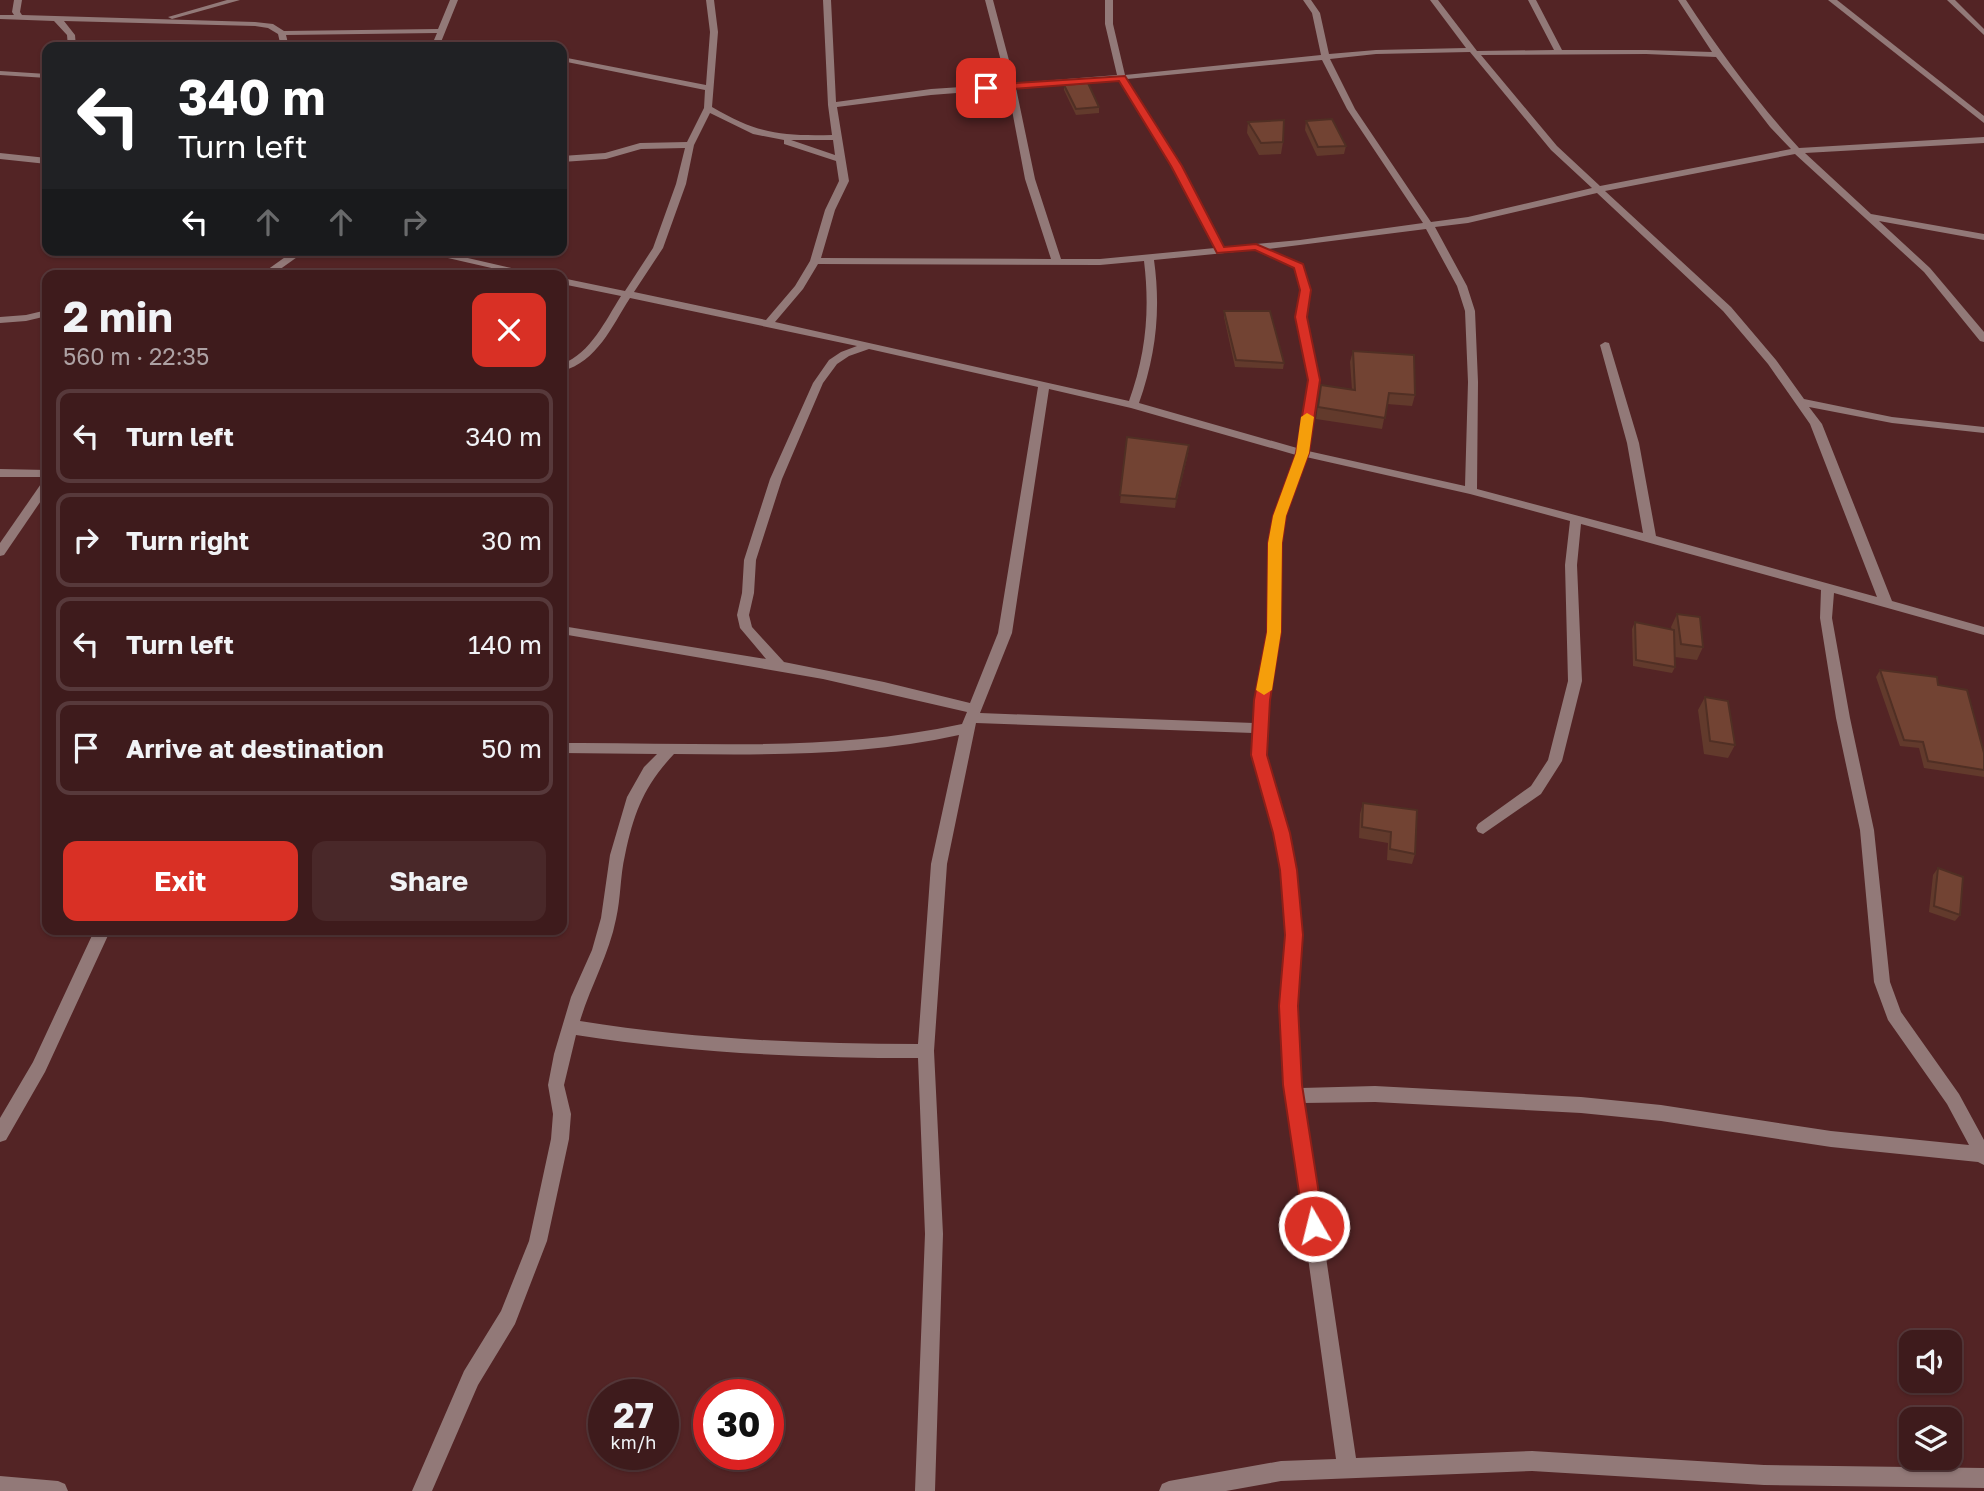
<!DOCTYPE html>
<html lang="en">
<head>
<meta charset="utf-8">
<style>
	:root { --surface:#3e1b1c; --page:#492829; --text:#f1f3f6; --muted:#ada1a3; --line:#57393b; --accent:#d93025 }
	body { margin:0; font-family:"Golos Text",sans-serif; background:var(--page); color:var(--text); height:100vh; display:flex; flex-direction:column; font-size:26px; white-space:nowrap }
	* { box-sizing:border-box; margin:0 }
	p { font-size:23px; color:var(--muted) }
	.icon { flex:none; width:38px; height:38px; fill:none; stroke:currentColor; stroke-width:2; stroke-linecap:round; stroke-linejoin:round }
	.map { position:relative; flex:1; overflow:hidden }
	.details { position:absolute; left:42px; top:270px; width:525px; height:665px; display:flex; flex-direction:column; background:var(--surface); border-radius:14px; box-shadow:0 2px 5px #0004,0 0 0 2px var(--line) }
	.details>* { flex:none }
	.hud { position:absolute; left:42px; top:42px; width:525px; height:214px; border-radius:14px; box-shadow:0 2px 5px #0004,0 0 0 2px var(--line); background:#202124; color:#fff; overflow:hidden }
	.controls { position:absolute; left:1899px; top:1330px; display:grid; gap:14px }
	.controls a { display:grid; place-items:center; width:63px; height:63px; border-radius:14px; background:var(--surface); box-shadow:0 2px 5px #0004,0 0 0 2px var(--line); font-size:35px }
	.speed { position:absolute; left:588px; top:1379px; display:flex; gap:14px; font-size:35px; font-weight:700; text-align:center }
	.speed>* { display:grid; place-content:center; width:91px; height:91px; border-radius:50%; background:var(--surface); box-shadow:0 2px 5px #0004,0 0 0 2px var(--line); line-height:1 }
	.speed small { font-size:18px; font-weight:400 }
	.speed .limit { border:10px solid #d22; background:#fff; color:#111 }
	.pin { position:absolute; display:grid; place-items:center; width:60px; height:60px; color:#fff; margin:-30px; border-radius:14px; box-shadow:0 4px 10px #0006 }
	.me { position:absolute; width:77px; margin:-38px; rotate:352deg; stroke-linejoin:round; filter:drop-shadow(0 0 5px #0008) }
	.turn { display:flex; align-items:center; gap:24px; height:147px; padding:0 21px; font-size:32px }
	.turn .icon { width:91px; height:91px; stroke-width:2.5 }
	.turn b { display:block; font-size:49px; line-height:60px }
	.lanes { display:flex; align-items:center; height:66px; padding:0 21px; background:#0003; justify-content:center; gap:35px; direction:ltr }
	.lanes .off { opacity:.35 }
	.round { display:grid; place-items:center; flex:none; width:74px; height:74px; border-radius:14px; background:var(--page) }
	.headline { display:flex; align-items:center; justify-content:space-between; height:119px; padding:0 21px }
	h1 { font-size:42px; font-weight:700; line-height:52px }
	.primary-button { display:flex; gap:14px; margin-top:auto; padding:14px 21px }
	.primary-button a { flex:1; height:80px; border-radius:14px; background:var(--accent); color:#fff; font-size:28px; font-weight:700; line-height:80px; text-align:center }
	.primary-button a+a { background:var(--page); color:var(--text) }
	ul { padding:0; list-style:none }
	li { display:flex; align-items:center; gap:21px; height:94px; margin:0 14px 10px; padding:0 7px; border:4px solid var(--line); border-radius:14px }
	li div { flex:1 }
	li b { display:block; font-size:26px }
	li em { font-style:normal }
	.map>svg:first-child { display:block }
	.lines { fill:none; stroke-linecap:round; stroke-linejoin:round }
	.minor { fill:#927978; fill-rule:evenodd }
	.wall { fill:#623a2c }
	.shaded-wall { fill:#502f24 }
	.building { fill:#724333; stroke:#502f24; stroke-width:2 }
	.route { fill:#d93025; stroke:#8d1f18; stroke-width:2 }
	.slow { fill:#f59e0b }
</style>
</head>
<body>
<div class="map">
<svg width="1984" height="1491" viewBox="0 0 1984 1491">
	<rect width="100%" height="100%" fill="#532425"/>
	<g class="lines">
		<!-- minor -->
		<g class="minor">
			<path d="M14 0H22L20 12 22 15 255 22 273 24 284 31 438 29 450 0H458L439 47H431L437 33 286 35 289 47H281L278 34 268 28 255 26 64 21 75 35 76 47H68L67 35 54 21 0 19V15H14L12 12Z"/>
			<path d="M227 0H240L172 19 168 17Z"/>
			<path d="M706 0H714L718 32 712 107C758 134 781 136 832 135L828 105 823 0H831L836 102 931 89 1007 84 985 0H993L1015 83 1117 75 1105 24V0H1113V24L1125 75 1321 55 1312 13 1303 0H1311L1320 13 1329 54 1376 50 1466 48 1430 0H1438L1477 51 1554 50 1528 0H1536L1562 50H1646L1712 52 1678 0H1686C1720 52 1757 102 1799 148L1984 137V143L1805 153 1871 214 1984 234V240L1879 221 1930 268 1984 332V342L1980 341 1924 272 1795 154 1605 191 1731 307 1776 360 1804 399 1892 417 1984 427V433L1892 423 1809 407 1822 424 1892 601 1984 627V635L1834 593 1832 618 1850 718 1874 830 1890 982 1901 1012 1959 1094 1984 1140V1165L1978 1162 1831 1147 1661 1121 1581 1113 1375 1102 1303 1103 1356 1458 1532 1451 1764 1465 1984 1468V1488L1764 1485 1532 1471 1281 1481 1226 1491H1159L1162 1484 1169 1481 1281 1461 1336 1459 1284 1085 1280 1006 1286 935 1281 870 1275 833 1252 755 1253 733 976 723 947 864 934 1051 943 1234 935 1491H915L925 1234 918 1058C803 1058 689 1053 576 1035L564 1085 571 1114 569 1139 547 1241 515 1324 478 1385 432 1491H412L464 1371 501 1311 529 1241 551 1139 553 1114 548 1085 554 1054 571 997 592 950 601 918 610 855 627 797 644 767 657 754 562 753V743C695 742 830 753 962 724L967 712 823 679 562 634V626L766 659 740 628 737 615 742 593 744 560 770 479 813 383 829 360 841 352 857 346 630 298C612 326 597 362 562 371V364C591 353 605 321 621 296L562 284V278L625 291 653 248 676 184 685 148 641 149 606 159 562 162V156L605 153 640 143 687 142 704 108 705 90 562 61V57L706 85 710 32ZM1470 52 1551 150 1592 188 1468 217 1431 222 1355 109 1330 59 1376 54ZM1646 54 1716 57 1770 127 1791 149 1600 186 1557 146 1481 55ZM1322 60 1347 109 1423 223 1300 240 1224 247 1181 166 1127 79ZM1119 80 1173 166 1215 248 1100 259H1061L1035 179 1016 88ZM1008 89 1025 179 1051 259 821 258 835 210 849 181 837 107 931 95ZM710 113 753 134 784 140V144L836 161 839 181 825 210 810 261 795 286 766 320 634 292 663 248 686 184 694 145ZM791 140H833L835 155ZM1597 193 1723 311 1768 364 1810 424 1877 597 1656 536 1639 443 1609 343 1605 342 1600 345 1627 443 1643 533 1477 489 1478 382 1475 311 1467 286 1435 227 1468 223ZM1426 229 1457 286 1465 311 1468 382 1465 486 1308 451 1319 380 1306 317 1311 290 1302 264 1268 249ZM1255 250 1295 268 1301 290 1296 317 1309 380 1297 448 1139 403C1156 355 1161 310 1154 260ZM1144 261C1150 310 1146 354 1129 401L775 322 803 289 818 264 1100 265ZM869 349 1038 387 998 633 970 703 884 682 784 662 752 627 749 615 754 593 756 560 782 479 823 383 837 364 849 356ZM1049 389 1131 408 1296 455 1273 516 1269 543 1267 632 1255 700 1254 723 980 713 1012 633ZM1306 457 1470 494 1570 521 1565 565 1568 681 1548 760 1531 786 1478 824 1476 828 1478 832 1483 834 1541 794 1562 761 1582 681 1577 565 1581 524 1821 590 1820 618 1836 718 1860 830 1874 982 1888 1020 1947 1104 1969 1145 1831 1131 1661 1105 1581 1097 1375 1086 1301 1088 1296 1006 1302 935 1297 870 1289 833 1266 755 1269 700 1281 632V543L1285 516ZM959 735 931 864 918 1044C805 1044 692 1039 580 1021 590 987 609 955 616 919 621 898 620 876 625 855 634 812 644 786 674 754 769 755 865 756 959 735Z"/>
			<path d="M1828 0H1837L1984 116V123Z"/>
			<path d="M1947 0H1955L1984 29V35Z"/>
			<path d="M0 71 47 74V78L0 75Z"/>
			<path d="M0 153 47 158V164L0 159Z"/>
			<path d="M295 250H307L272 275H260Z"/>
			<path d="M413 250H433L542 275H522Z"/>
			<path d="M47 310V316L26 321 0 323V317L26 315Z"/>
			<path d="M0 469 47 470V477H0Z"/>
			<path d="M47 480V492L4 555 0 556V543L43 481Z"/>
			<path d="M95 929H111L45 1072 6 1140 0 1142V1118L33 1062Z"/>
			<path d="M0 1476 58 1481 65 1484 68 1491H0Z"/>
		</g>
	</g>
	<!-- wall -->
	<g class="wall">
		<path d="M1064 85 1099 107V113L1076 115 1064 90Z"/>
		<path d="M1306 121 1346 146 1344 154 1317 156 1305 130Z"/>
		<path d="M1248 122 1283 142 1281 154 1259 155 1247 133Z"/>
		<path d="M1224 311 1284 363 1283 369 1235 367 1224 317Z"/>
		<path d="M1353 351 1415 395 1412 406 1387 404 1382 429 1316 419 1321 385 1352 390 1350 362Z"/>
		<path d="M1127 437 1189 445 1188 454 1175 508 1120 503Z"/>
		<path d="M1677 614 1703 647 1697 660 1675 657V667L1672 673 1633 666 1632 629 1635 622 1672 630 1671 627Z"/>
		<path d="M1880 670 1938 685 1984 753V777L1924 768 1919 748 1900 746 1876 677Z"/>
		<path d="M1705 697 1735 745 1728 758 1704 754 1698 710Z"/>
		<path d="M1363 803 1415 854 1412 864 1387 860 1388 843 1359 838 1360 814Z"/>
		<path d="M1938 868 1960 915 1955 921 1929 912 1933 875Z"/>
	</g>
	<!-- shaded-wall -->
	<path class="shaded-wall" d="M1189 445 1188 454 1175 508 1176 499Z"/>
	<!-- building -->
	<g class="building">
		<path d="M1088 83 1099 107 1076 109 1064 85Z"/>
		<path d="M1332 119 1346 146 1318 147 1306 121Z"/>
		<path d="M1284 120 1283 142 1261 143 1248 122Z"/>
		<path d="M1224 311H1270L1284 363 1236 360Z"/>
		<path d="M1353 351 1414 355 1415 395 1389 393 1385 418 1318 407 1321 385 1355 390Z"/>
		<path d="M1127 437 1189 445 1176 499 1120 495Z"/>
		<path d="M1677 614 1700 617 1703 647 1681 644Z"/>
		<path d="M1635 622 1674 630 1675 667 1636 660Z"/>
		<path d="M1880 670 1937 677 1938 685 1967 690 1984 753V770L1928 761 1923 742 1904 740Z"/>
		<path d="M1705 697 1728 701 1735 745 1710 741Z"/>
		<path d="M1363 803 1417 810 1415 854 1390 849 1391 832 1362 827Z"/>
		<path d="M1938 868 1963 877 1960 915 1934 906Z"/>
	</g>
	<!-- route -->
	<path class="route" d="M1125 76 1182 166 1224 247 1256 244 1303 264 1311 290 1307 317 1320 380 1309 453 1286 516 1282 543 1281 632 1270 700 1267 755 1290 833 1297 870 1303 935 1298 1006 1302 1085 1324 1226 1321 1232 1314 1235 1307 1232 1304 1226 1283 1085 1279 1006 1285 935 1280 870 1273 833 1251 755 1254 700 1267 632 1268 543 1273 516 1296 453 1308 380 1295 317 1300 290 1294 268 1255 250 1217 253 1171 166 1119 81 986 91 982 88 986 85Z"/>
	<!-- slow -->
	<path class="slow" d="M1307 413 1314 417 1309 453 1286 516 1282 543 1281 632 1272 690 1264 695 1256 690 1267 632 1268 543 1273 516 1296 453 1301 417Z"/>
</svg>
<div class="controls">
<a><svg class="icon" aria-label="sound" viewBox="0 0 24 24"><path d="M4 9h4l5-4v14l-5-4H4zM17 9q2 3 0 6"/></svg></a>
<a><svg class="icon" aria-label="layers" viewBox="0 0 24 24"><path d="M12 4l9 5-9 5-9-5zM3 14l9 5 9-5"/></svg></a>
</div>
<div class="speed"><div>27<small>km/h</small></div><div class="limit">30</div></div>
<div class="pin" style="left:986px;top:88px;background:#d93025"><svg class="icon" aria-label="arrive" viewBox="0 0 24 24"><path d="M6 21V4h12l-3 4 3 4H6"/></svg></div>
<svg class="me" style="left:1314px;top:1226px" viewBox="-20 -20 40 40"><circle r="17" fill="#d93025" stroke="#fff" stroke-width="3"/><path d="M0-11L8 9 0 5-8 9z" fill="#fff"/></svg>
<div class="hud">
<div class="turn"><svg class="icon" aria-label="left" viewBox="0 0 24 24"><path d="M17 20v-9H6M10 6l-5 5 5 5"/></svg><div><b>340 m</b>Turn left</div></div>
<div class="lanes"><svg class="icon" aria-label="left" viewBox="0 0 24 24"><path d="M17 20v-9H6M10 6l-5 5 5 5"/></svg><svg class="icon off" aria-label="ahead" viewBox="0 0 24 24"><path d="M12 20V5M6 11l6-6 6 6"/></svg><svg class="icon off" aria-label="ahead" viewBox="0 0 24 24"><path d="M12 20V5M6 11l6-6 6 6"/></svg><svg class="icon off" aria-label="right" viewBox="0 0 24 24"><path d="M7 20v-9h11M14 6l5 5-5 5"/></svg></div>
</div>
<section class="details">
<div class="headline"><div><h1>2 min</h1><p>560 m · 22:35</p></div><a class="round" style="background:#d93025;color:#fff"><svg class="icon" aria-label="close" viewBox="0 0 24 24"><path d="M6 6l12 12M18 6L6 18"/></svg></a></div>
<ul>
<li><svg class="icon" aria-label="left" viewBox="0 0 24 24"><path d="M17 20v-9H6M10 6l-5 5 5 5"/></svg><div><b>Turn left</b></div><em>340 m</em></li>
<li><svg class="icon" aria-label="right" viewBox="0 0 24 24"><path d="M7 20v-9h11M14 6l5 5-5 5"/></svg><div><b>Turn right</b></div><em>30 m</em></li>
<li><svg class="icon" aria-label="left" viewBox="0 0 24 24"><path d="M17 20v-9H6M10 6l-5 5 5 5"/></svg><div><b>Turn left</b></div><em>140 m</em></li>
<li><svg class="icon" aria-label="arrive" viewBox="0 0 24 24"><path d="M6 21V4h12l-3 4 3 4H6"/></svg><div><b>Arrive at destination</b></div><em>50 m</em></li>
</ul>
<div class="primary-button"><a>Exit</a><a>Share</a></div>
</section>
</div>
</body>
</html>
